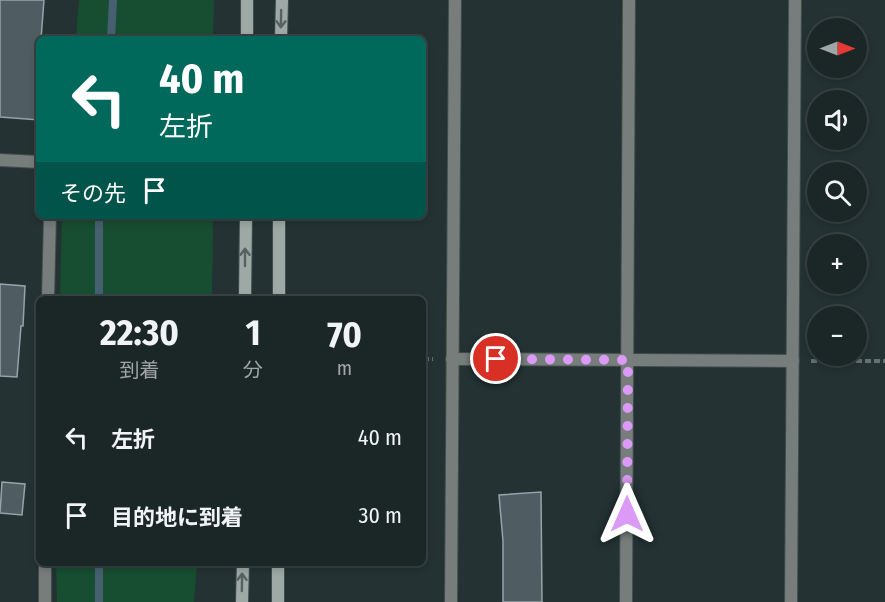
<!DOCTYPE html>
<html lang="ja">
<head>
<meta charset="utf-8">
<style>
	:root { --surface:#1b2626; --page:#283232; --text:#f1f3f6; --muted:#a0a5a7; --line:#394343 }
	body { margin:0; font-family:"Fira Sans Condensed","Noto Sans JP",sans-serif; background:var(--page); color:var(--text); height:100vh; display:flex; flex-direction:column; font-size:22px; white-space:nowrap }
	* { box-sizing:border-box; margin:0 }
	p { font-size:20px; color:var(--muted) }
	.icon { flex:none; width:33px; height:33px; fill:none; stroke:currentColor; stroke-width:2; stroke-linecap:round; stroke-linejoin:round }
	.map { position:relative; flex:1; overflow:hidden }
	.side { position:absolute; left:36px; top:296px; width:390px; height:270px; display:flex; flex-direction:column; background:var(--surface); border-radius:9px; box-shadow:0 3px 9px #0003,0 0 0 2px var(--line) }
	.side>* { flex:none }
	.guide { position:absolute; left:36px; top:36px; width:390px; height:183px; border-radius:9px; box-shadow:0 3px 9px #0003,0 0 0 2px var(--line); background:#00695c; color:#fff; overflow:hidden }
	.needle { width:39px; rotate:90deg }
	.fabs { position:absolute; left:807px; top:18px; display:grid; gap:12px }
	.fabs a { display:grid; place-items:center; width:60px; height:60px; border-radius:50%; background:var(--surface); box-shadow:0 3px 9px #0003,0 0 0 2px var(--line); font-size:30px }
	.pin { position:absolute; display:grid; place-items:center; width:51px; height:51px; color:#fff; margin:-26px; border:3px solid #fff; border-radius:50%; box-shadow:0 2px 6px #0007 }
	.me { position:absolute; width:66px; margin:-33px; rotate:0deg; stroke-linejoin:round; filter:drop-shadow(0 0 4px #0008) }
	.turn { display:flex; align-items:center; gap:21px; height:126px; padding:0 24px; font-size:27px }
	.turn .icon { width:78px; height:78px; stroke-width:2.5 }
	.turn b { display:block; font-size:42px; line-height:51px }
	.then { display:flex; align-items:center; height:57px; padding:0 24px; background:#0003; gap:12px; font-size:22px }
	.eta { display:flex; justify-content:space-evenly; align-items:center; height:102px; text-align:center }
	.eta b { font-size:36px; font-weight:700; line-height:42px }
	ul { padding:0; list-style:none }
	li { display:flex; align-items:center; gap:18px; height:78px; padding:0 24px }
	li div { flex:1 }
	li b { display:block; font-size:22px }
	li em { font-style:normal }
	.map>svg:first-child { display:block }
	.green { fill:#174e31 }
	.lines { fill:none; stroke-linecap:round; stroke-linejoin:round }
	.stream { stroke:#466072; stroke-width:8 }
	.building { fill:#4f5d62; stroke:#96a4aa; stroke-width:1.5 }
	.street-casing { stroke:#404d4e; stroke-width:14 }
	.secondary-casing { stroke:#404d4e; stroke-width:14 }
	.path { stroke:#657172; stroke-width:4; stroke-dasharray:6 3; stroke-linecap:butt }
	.street { stroke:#767d7b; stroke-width:12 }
	.secondary { stroke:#9ea9a6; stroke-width:12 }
	.oneway { stroke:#556261 }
	.route { stroke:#da9af6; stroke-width:10; stroke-dasharray:0 18 }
</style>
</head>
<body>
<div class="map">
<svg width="885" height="602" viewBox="0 0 885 602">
	<rect width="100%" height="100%" fill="#243233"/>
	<!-- green -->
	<g class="green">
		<path d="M79 0H214L213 39H76Z"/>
		<path d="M62 216H213L212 298H60Z"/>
		<path d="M56 563H197L194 602H57Z"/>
	</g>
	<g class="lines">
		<!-- stream -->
		<g class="stream">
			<path d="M111 39 113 0"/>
			<path d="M99 216V298"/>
			<path d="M99 562V602"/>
		</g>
	</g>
	<!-- building -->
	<g class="building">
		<path d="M0 0H44L41 39H39V120L0 117Z"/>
		<path d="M0 284 25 286 23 326H21L17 377 0 376Z"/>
		<path d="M2 482 25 484 22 515 0 513Z"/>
		<path d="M541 492 542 602H503V541L499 495Z"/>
	</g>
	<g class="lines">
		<defs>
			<g id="street">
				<path d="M0 160 39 162"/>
				<path d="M48 298 50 216"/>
				<path d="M452 359 793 361"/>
				<path d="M45 562V602"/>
				<path d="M451 602 455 0"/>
				<path d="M626 602 629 0"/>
				<path d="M791 602 795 0"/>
			</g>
			<g id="secondary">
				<path d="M247 39V0"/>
				<path d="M281 39 282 0"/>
				<path d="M245 298 246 216"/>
				<path d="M279 298V216"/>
				<path d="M242 602 243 562"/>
				<path d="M278 602V562"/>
			</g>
		</defs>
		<!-- street casing -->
		<use href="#street" class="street-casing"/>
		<!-- secondary casing -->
		<use href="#secondary" class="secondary-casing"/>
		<!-- path -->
		<g class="path">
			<path d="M423 359H433"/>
			<path d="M811 361H885"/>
		</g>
		<!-- street -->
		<use href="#street" class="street"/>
		<!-- secondary -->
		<use href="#secondary" class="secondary"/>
	</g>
	<!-- one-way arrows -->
	<defs><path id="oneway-shaft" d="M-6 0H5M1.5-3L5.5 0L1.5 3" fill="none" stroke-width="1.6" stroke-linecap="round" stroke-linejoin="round" transform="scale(1.5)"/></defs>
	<g class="oneway">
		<use href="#oneway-shaft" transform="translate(281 19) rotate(91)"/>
		<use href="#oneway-shaft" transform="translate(245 257) rotate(-90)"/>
		<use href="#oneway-shaft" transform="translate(242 582) rotate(-89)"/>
	</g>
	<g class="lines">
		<!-- route -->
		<path class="route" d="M496 359 628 360 627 514"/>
	</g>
</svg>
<div class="fabs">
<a><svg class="needle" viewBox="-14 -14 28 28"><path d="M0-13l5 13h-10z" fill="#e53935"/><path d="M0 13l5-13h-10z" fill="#a0a5a7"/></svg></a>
<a><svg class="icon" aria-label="sound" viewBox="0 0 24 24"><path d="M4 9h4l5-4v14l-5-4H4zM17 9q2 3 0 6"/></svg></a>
<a><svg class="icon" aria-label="search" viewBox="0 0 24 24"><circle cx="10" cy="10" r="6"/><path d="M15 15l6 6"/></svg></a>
<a>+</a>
<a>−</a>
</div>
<div class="pin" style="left:496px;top:359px;background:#d93025"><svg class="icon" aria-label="arrive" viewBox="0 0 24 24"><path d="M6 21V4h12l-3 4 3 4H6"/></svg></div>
<svg class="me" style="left:627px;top:514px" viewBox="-20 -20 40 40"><path d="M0-17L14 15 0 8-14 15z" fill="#da9af6" stroke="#fff" stroke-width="4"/></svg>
<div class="guide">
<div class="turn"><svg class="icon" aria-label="left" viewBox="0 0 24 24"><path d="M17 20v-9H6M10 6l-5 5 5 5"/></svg><div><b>40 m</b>左折</div></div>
<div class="then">その先<svg class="icon" aria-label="arrive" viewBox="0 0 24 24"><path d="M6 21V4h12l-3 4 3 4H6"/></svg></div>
</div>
<section class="side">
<div class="eta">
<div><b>22:30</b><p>到着</p></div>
<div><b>1</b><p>分</p></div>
<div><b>70</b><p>m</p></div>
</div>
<ul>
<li><svg class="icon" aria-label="left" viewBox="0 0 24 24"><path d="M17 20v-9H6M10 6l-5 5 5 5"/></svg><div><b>左折</b></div><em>40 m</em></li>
<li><svg class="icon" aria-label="arrive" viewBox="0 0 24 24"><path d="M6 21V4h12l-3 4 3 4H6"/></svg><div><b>目的地に到着</b></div><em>30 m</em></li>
</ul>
</section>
</div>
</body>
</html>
